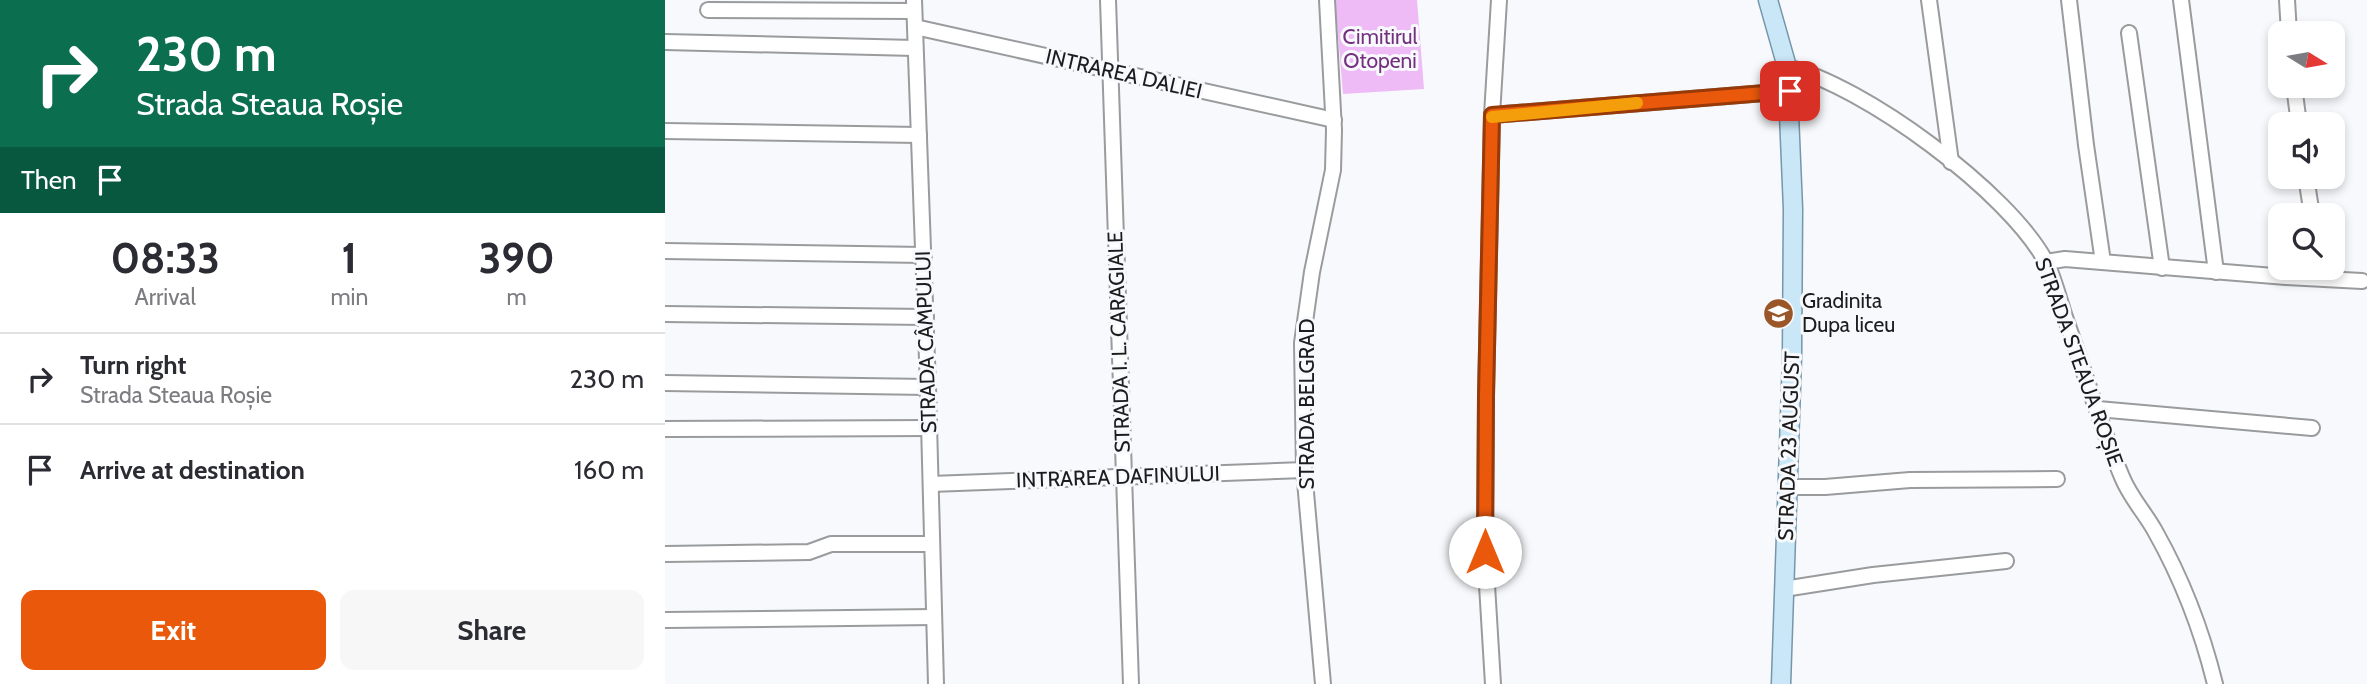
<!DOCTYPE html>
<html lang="en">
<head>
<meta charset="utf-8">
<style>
	:root { --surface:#fff; --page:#f7f7f7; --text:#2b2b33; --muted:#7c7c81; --line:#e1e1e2; --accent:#ea580c }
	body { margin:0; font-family:Cabin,sans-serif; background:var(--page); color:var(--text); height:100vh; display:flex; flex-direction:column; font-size:26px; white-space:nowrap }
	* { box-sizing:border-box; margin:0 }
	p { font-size:23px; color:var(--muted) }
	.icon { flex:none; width:38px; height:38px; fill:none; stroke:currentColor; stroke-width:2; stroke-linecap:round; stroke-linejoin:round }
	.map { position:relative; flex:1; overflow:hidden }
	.drawer { display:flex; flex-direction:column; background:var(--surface); width:665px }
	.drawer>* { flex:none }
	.banner { background:#0b6e4f; color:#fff; overflow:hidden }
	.needle { width:46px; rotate:101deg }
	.fabs { position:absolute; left:1603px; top:21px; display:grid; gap:14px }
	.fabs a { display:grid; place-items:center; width:77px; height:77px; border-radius:14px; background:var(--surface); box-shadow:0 4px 10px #0003; font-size:35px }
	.pin { position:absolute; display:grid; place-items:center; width:60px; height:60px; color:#fff; margin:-30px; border-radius:14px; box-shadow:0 4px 10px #0006 }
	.me { position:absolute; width:77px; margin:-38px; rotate:0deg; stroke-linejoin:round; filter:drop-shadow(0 0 5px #0008) }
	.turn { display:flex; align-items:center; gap:24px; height:147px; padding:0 21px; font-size:32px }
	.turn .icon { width:91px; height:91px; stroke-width:2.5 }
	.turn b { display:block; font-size:49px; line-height:60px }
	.then { display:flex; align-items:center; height:66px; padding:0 21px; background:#0003; gap:14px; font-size:26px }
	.eta { display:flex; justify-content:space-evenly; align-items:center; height:119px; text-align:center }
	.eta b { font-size:42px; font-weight:700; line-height:49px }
	.action { display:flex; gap:14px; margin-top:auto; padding:14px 21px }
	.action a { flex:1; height:80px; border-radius:14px; background:var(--accent); color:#fff; font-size:28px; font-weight:700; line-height:80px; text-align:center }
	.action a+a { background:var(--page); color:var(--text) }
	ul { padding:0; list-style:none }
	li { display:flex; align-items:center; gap:21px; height:91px; padding:0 21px; border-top:2px solid var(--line) }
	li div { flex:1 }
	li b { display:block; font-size:26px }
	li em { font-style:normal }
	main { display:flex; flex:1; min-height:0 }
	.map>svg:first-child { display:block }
	.green { fill:#efbbf6 }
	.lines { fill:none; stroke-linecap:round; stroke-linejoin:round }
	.minor-casing { stroke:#999b9d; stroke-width:18 }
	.major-casing { stroke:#7696a9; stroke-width:21 }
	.minor { stroke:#fff; stroke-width:14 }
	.major { stroke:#cae7f8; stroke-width:18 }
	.route-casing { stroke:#983908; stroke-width:18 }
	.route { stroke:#ea580c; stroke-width:12 }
	.slow { stroke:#f59e0b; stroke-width:12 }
	.labels { text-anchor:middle; stroke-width:6; stroke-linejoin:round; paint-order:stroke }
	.park-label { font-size:21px; fill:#74307e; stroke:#f7f9fc }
	.street-label { font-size:21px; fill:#1c1c1d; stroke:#f7f9fc }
	.poi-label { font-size:21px; fill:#1c1c1d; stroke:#f7f9fc; text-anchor:start }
</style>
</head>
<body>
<main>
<section class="drawer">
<div class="banner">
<div class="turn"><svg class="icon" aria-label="right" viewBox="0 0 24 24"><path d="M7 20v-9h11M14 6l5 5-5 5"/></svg><div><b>230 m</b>Strada Steaua Roșie</div></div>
<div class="then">Then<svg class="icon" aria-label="arrive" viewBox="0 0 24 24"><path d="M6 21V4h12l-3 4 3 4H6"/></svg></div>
</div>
<div class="eta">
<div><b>08:33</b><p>Arrival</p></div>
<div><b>1</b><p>min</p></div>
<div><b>390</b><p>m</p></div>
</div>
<ul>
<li><svg class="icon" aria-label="right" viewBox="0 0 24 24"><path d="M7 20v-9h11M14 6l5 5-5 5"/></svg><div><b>Turn right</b><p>Strada Steaua Roșie</p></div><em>230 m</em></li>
<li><svg class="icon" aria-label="arrive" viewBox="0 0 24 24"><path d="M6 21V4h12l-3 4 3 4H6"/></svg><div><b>Arrive at destination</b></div><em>160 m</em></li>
</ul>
<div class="action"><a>Exit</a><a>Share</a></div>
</section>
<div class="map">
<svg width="1702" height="684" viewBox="0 0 1702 684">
	<rect width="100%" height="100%" fill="#f7f9fc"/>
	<!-- green -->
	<path class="green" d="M670 0H752L759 89 678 94Z"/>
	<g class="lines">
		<defs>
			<g id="minor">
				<path d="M249 0 263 387 271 684"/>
				<path d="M443 0 466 684"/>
				<path d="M1264 0 1286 162"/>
				<path d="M1404 0 1421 145 1438 262"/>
				<path d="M1516 0 1551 272"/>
				<path d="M1622 0 1624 33"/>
				<path d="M43 10 249 11"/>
				<path d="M250 27 669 120"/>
				<path d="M1464 33 1497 268"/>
				<path d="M0 42 250 48"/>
				<path d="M1122 67C1198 85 1344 192 1381 262 1389 278 1394 299 1400 317 1419 370 1435 425 1457 477 1465 497 1480 513 1490 531 1517 579 1537 631 1550 684"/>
				<path d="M1629 86 1634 124"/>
				<path d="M827 115 1125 91"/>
				<path d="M0 131 254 135"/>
				<path d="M1641 177 1647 215"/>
				<path d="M0 251 259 255"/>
				<path d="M1381 262 1400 259 1621 277 1697 281"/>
				<path d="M0 314 261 317"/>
				<path d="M0 383 263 387"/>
				<path d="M1433 409 1647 428"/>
				<path d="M0 429 264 428"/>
				<path d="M266 484 639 470"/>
				<path d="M1123 487H1160L1245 480 1392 479"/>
				<path d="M0 554 144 552 166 544H267"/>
				<path d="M1119 589 1208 575 1341 561"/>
				<path d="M0 620 269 617"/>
				<path d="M658 684 639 470 637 343 647 272 668 170 669 130 662 0"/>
				<path d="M828 684 820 552 821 396 827 115 834 0"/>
			</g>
			<path id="major" d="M1103 0 1122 67 1128 209 1127 357 1116 684"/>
		</defs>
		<!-- minor casing -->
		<use href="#minor" class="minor-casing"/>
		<!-- major casing -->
		<use href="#major" class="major-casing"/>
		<!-- minor -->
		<use href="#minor" class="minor"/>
		<!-- major -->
		<use href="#major" class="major"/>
	</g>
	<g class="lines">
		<defs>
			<path id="route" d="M820 552 821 396 827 115 1125 91"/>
		</defs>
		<!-- route casing -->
		<use href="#route" class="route-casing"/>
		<!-- route -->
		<use href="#route" class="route"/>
		<!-- slow -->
		<path class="slow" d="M827 117 972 103"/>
	</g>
	<!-- icons -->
	<defs>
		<symbol id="school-disc" viewBox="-11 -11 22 22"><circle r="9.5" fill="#9a5628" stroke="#f7f9fc"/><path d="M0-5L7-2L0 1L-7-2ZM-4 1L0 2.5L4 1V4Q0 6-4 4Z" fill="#fff"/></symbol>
	</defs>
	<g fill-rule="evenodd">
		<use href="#school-disc" x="1096" y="296" width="35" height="35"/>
	</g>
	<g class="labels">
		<!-- park labels -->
		<g class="park-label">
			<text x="715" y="44">Cimitirul<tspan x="715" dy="24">Otopeni</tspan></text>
		</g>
		<!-- street labels -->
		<g class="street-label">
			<text transform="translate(459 74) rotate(13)" y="7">INTRAREA DALIEI</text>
			<text transform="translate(261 342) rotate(-92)" y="7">STRADA CÂMPULUI</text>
			<text transform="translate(454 342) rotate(-92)" y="7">STRADA I. L. CARAGIALE</text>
			<text transform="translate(1414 362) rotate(70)" y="7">STRADA STEAUA ROȘIE</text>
			<text transform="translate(642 404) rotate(-90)" y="7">STRADA BELGRAD</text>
			<text transform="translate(1124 446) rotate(-88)" y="7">STRADA 23 AUGUST</text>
			<text transform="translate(453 477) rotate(-2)" y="7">INTRAREA DAFINULUI</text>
		</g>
		<!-- poi labels -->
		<g class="poi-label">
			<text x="1137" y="308">Gradinita<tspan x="1137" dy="24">Dupa liceu</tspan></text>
		</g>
	</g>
</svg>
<div class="fabs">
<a><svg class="needle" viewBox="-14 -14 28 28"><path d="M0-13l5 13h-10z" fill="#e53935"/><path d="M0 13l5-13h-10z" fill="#7c7c81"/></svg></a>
<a><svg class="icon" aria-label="sound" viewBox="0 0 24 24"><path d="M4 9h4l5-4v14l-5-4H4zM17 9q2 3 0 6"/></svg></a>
<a><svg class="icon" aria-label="search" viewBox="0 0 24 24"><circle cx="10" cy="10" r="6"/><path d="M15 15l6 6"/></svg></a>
</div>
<div class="pin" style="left:1125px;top:91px;background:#d93025"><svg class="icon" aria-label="arrive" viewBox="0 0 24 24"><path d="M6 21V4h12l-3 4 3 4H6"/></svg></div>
<svg class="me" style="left:820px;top:552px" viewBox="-20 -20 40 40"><circle r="19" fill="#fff"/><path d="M0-13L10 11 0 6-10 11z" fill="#ea580c"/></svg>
</div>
</main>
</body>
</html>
